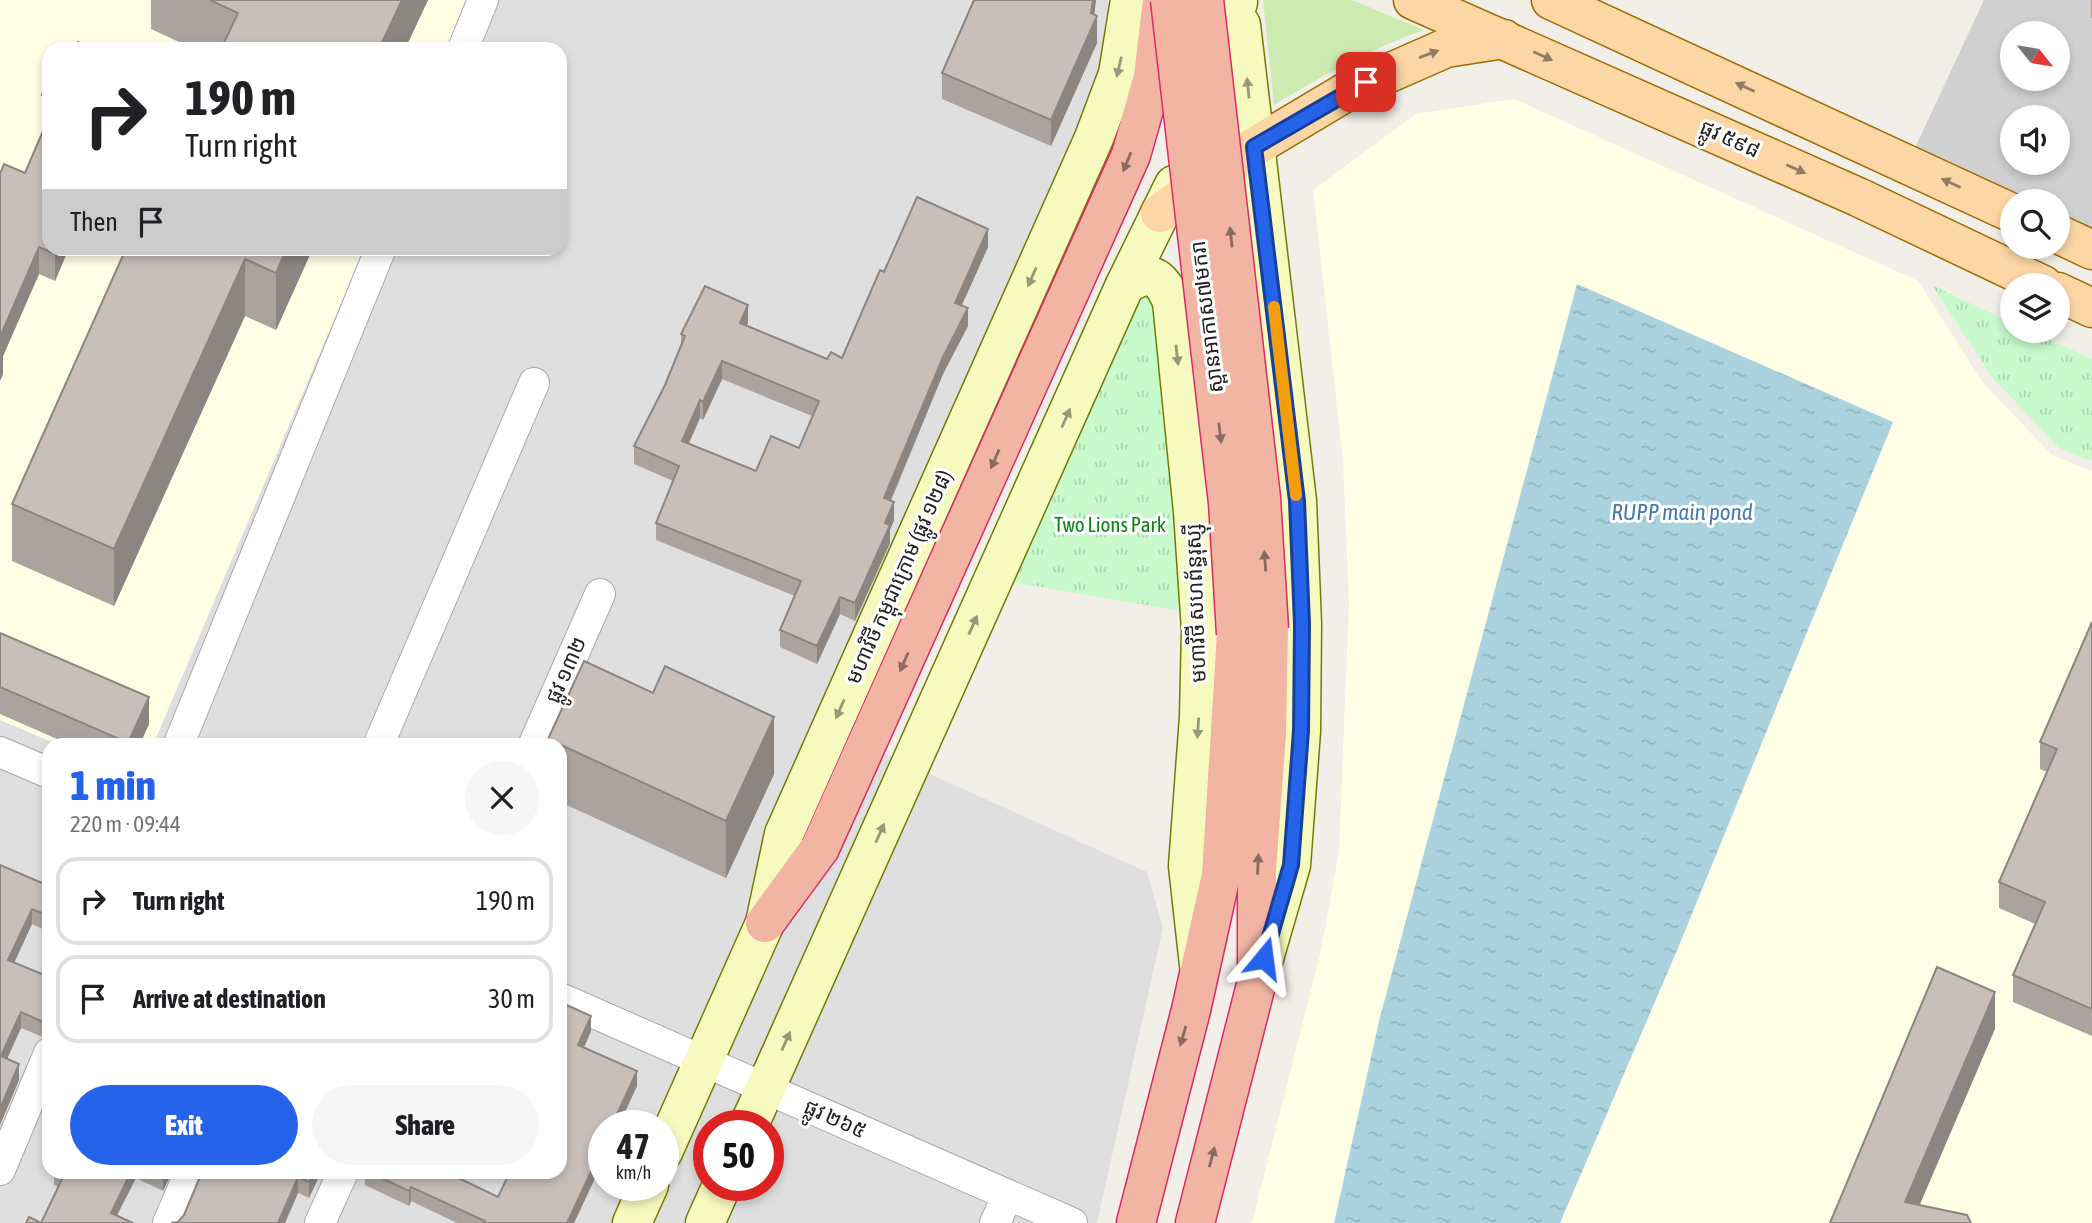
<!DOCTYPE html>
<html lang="en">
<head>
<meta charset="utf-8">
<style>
	:root { --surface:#fff; --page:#f6f6f6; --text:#202124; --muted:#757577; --line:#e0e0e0; --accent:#2563eb }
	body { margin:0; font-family:"Asap Condensed","Noto Sans Khmer",sans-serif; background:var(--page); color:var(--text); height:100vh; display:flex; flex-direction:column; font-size:26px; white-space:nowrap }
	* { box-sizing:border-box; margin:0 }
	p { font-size:23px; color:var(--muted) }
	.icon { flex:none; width:38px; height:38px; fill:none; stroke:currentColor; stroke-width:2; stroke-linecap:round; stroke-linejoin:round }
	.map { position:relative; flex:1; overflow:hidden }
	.drawer { position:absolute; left:42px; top:738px; width:525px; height:441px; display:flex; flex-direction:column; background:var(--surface); border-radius:21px; box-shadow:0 4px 10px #0003 }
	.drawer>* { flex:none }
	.hud { position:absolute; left:42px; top:42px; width:525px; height:214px; border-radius:21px; box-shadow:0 4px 10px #0003; background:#fff; color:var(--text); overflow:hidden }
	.needle { width:46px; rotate:120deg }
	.tools { position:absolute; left:2000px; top:21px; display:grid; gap:14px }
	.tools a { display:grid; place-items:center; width:70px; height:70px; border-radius:50%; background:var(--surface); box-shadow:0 4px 10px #0003; font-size:35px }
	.speed { position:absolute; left:588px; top:1110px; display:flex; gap:14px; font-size:35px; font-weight:700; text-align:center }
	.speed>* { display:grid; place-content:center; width:91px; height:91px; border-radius:50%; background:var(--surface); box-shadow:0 4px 10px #0003; line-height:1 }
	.speed small { font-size:18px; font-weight:400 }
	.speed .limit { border:10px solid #d22; background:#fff; color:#111 }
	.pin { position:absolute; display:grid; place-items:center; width:60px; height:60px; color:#fff; margin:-30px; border-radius:14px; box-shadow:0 4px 10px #0006 }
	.me { position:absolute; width:77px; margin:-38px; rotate:16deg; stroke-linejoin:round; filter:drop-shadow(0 0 5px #0008) }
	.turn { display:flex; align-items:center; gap:24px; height:147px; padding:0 28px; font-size:32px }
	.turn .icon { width:91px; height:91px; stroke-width:2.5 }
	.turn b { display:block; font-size:49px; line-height:60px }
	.then { display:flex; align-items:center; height:66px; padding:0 28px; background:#0003; gap:14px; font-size:26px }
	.round { display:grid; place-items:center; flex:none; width:74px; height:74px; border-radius:37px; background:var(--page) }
	.head { display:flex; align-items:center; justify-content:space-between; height:119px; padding:0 28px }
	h1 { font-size:42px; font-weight:800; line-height:52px; color:var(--accent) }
	.action { display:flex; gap:14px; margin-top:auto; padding:14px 28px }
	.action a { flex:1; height:80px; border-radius:42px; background:var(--accent); color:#fff; font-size:28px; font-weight:800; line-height:80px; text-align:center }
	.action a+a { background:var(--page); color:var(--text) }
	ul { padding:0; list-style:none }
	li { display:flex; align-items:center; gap:21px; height:88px; margin:0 14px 10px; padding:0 14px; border:4px solid var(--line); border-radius:21px }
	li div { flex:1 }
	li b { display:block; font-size:26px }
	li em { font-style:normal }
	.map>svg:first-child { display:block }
	.residential { fill:#e0dfdf; fill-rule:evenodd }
	.education { fill:#ffffe5 }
	.religious { fill:#d0d0d0; fill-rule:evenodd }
	.grass { fill:#cdebb0 }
	.park { fill:url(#park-tufts) }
	.water { fill:url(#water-ripples) }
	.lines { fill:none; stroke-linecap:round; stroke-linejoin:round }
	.minor-casing { stroke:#a9a9a9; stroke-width:32 }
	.secondary-casing { stroke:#707d05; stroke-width:41 }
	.primary-casing { stroke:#a06b00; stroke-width:41 }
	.trunk-casing { stroke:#dc2a67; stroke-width:41 }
	.minor { stroke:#fff; stroke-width:30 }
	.secondary { stroke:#f7fabf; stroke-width:38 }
	.primary { stroke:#fcd6a4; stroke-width:38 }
	.trunk { stroke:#f2b4a3; stroke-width:38 }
	.trunk-bridge-casing { stroke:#dc2a67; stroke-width:41; stroke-linecap:butt }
	.trunk-bridge { stroke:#f2b4a3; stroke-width:38 }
	.wall { fill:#aba49e; fill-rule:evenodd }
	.shaded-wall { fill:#8b8681 }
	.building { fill:#c7bfb8; stroke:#8b8681; stroke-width:2; fill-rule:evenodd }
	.oneway { fill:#8f7c63 }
	.oneway2 { fill:#979978 }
	.oneway3 { fill:#8a6b62 }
	.route-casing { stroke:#184099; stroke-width:18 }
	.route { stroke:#2563eb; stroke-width:12 }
	.slow { stroke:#f59e0b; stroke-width:12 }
	.labels { text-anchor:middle; stroke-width:6; stroke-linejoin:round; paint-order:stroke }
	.street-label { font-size:21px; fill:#222; stroke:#fff }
	.park-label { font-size:21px; fill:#0c8416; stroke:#fff }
	.water-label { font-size:23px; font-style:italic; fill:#4a7aab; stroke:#fff }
</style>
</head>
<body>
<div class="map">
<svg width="2092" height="1223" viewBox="0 0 2092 1223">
	<defs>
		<pattern id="park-tufts" width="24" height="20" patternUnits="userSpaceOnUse" patternTransform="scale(1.75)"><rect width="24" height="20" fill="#c8facc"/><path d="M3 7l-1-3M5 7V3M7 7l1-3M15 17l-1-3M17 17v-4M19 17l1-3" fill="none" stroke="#acd6af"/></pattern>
		<pattern id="water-ripples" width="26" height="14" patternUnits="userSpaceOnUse" patternTransform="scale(1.75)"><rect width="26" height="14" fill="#aad3df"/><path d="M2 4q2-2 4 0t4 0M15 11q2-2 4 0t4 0" fill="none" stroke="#92b5bf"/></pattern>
	</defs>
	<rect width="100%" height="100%" fill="#f2efe9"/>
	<!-- residential -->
	<path class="residential" d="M0 0H1108L1110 28 1097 106 819 724 1147 872 1163 928 1097 1223H0ZM49 49H560V248H49ZM49 746H560V1172H49ZM604 1125H663V1185H604ZM709 1125H768V1185H709Z"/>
	<!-- education -->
	<g class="education">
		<path d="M0 0H469L449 49H49V248L364 249 153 745H59L0 720Z"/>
		<path d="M1514 99 1918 281 1983 383 2052 455 2092 471V1223H1252L1321 951 1339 851 1349 603 1343 461 1313 190 1416 114Z"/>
	</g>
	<!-- religious -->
	<path class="religious" d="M1984 0H2092V234L2058 218V201H2023L1914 150ZM2012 33H2058V79H2012ZM2012 117H2058V163H2012Z"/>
	<!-- grass -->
	<path class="grass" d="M1263 0H1352L1424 30C1370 49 1323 75 1274 105Z"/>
	<!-- park -->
	<g class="park">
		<path d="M1932 285 2012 323V331H2030L2092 359V461L2059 448 1992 377Z"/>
		<path d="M1147 290 1159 294 1186 612 1006 581 1136 300Z"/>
	</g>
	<!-- water -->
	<path class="water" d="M1577 284 1893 422 1678 948 1560 1223H1334L1380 1017Z"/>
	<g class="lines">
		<defs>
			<g id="minor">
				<path d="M463 49 483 0"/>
				<path d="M178 746 381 248"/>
				<path d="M378 746 534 383"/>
				<path d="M533 746 600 594"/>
				<path d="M0 752 49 773"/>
				<path d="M560 998 1072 1223"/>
				<path d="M0 1170 49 1053"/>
				<path d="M168 1223 190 1172"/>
				<path d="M320 1223 343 1172"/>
				<path d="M995 1223 1008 1195"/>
			</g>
			<g id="secondary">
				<path d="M1241 25 1297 501 1302 624 1301 731 1291 865 1262 965"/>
				<path d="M1214 91 1238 2"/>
				<path d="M1125 285C1150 269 1161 275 1172 302L1193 512 1201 630 1199 717 1188 866 1199 965"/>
				<path d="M749 1125 1125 285 1174 185"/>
				<path d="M663 1152 765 923 784 834 1094 138 1118 74 1130 0"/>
				<path d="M632 1223 649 1185"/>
				<path d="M705 1223 722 1185"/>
			</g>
			<g id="primary">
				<path d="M1413 0 1858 197 2043 285"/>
				<path d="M1551 0 2012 213"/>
				<path d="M1160 213 1254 147 1346 92 1446 48 1504 39"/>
				<path d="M2058 234 2092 250"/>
				<path d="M2058 292 2092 308"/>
			</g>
			<g id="trunk">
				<path d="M765 923 820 848 1131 155 1153 77 1162 0"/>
				<path d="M1136 1223 1191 1010 1221 875 1236 634"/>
				<path d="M1195 1223 1257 981V870L1267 733 1269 629"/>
			</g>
		</defs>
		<!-- minor casing -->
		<use href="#minor" class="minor-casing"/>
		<!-- secondary casing -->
		<use href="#secondary" class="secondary-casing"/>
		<!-- primary casing -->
		<use href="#primary" class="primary-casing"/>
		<!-- trunk casing -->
		<use href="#trunk" class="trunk-casing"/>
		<!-- minor -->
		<use href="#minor" class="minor"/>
		<!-- secondary -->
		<use href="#secondary" class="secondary"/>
		<!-- primary -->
		<use href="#primary" class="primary"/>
		<!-- trunk -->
		<use href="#trunk" class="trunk"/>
		<defs>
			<g id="trunk-bridge">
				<path d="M1170 0 1228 503 1236 634"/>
				<path d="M1204 0 1261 498 1269 629"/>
			</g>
		</defs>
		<!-- trunk-bridge casing -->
		<use href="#trunk-bridge" class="trunk-bridge-casing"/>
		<!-- trunk-bridge -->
		<use href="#trunk-bridge" class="trunk-bridge"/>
	</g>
	<!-- wall -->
	<g class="wall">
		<path d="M151 0H428L405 49H194L151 29Z"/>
		<path d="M1096 0 1094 15 1097 43 1051 146 942 99V73Z"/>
		<rect x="2091" y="0" width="1" height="18"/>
		<path d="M49 80V248H69L55 281 39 274 3 356V374L0 381V174L25 173 46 123 42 122V95Z"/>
		<path d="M988 247 962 305 968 326 943 374 891 501 894 520 890 530V543L855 621 840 614 817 664 780 647V630L795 596 656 540V523L673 481 634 464V446L665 385 681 346V334L748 323 746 325 827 359 842 358 884 272ZM722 379 812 416 799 448 756 471 688 444 700 418 703 420Z"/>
		<path d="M313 248 276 330 245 316 114 606 12 561V504L131 255Z"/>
		<path d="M2092 622V1036L2013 1002V975L2035 924 1999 908V882L2047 772 2040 769V742Z"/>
		<path d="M0 633 149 724 139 746H73L0 714Z"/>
		<path d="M653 693 774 774 726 878 560 802V746H548V739Z"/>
		<path d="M0 865 49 886V932L32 924 14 963 49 977V1037H43L21 1028 7 1059 19 1080 0 1125Z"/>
		<path d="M560 1002 591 1031 584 1048 637 1086 619 1125H604V1159L574 1223H457L411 1201 409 1206 365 1185V1172H446L498 1197 560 1172Z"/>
		<path d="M54 1172H172L163 1191 136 1178 117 1215 54 1185Z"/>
		<path d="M202 1172H321L309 1198 298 1193 285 1223H171L178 1222 184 1215Z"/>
	</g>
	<!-- shaded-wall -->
	<g class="shaded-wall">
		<path d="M402 0H428L405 49H379Z"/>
		<path d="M1093 0H1096L1093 25 1097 16V43L1051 146V120L1091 13Z"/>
		<path d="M988 229V247L955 320V303Z"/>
		<path d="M39 247V274L3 356V374L0 381V337Z"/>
		<path d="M57 248H69L55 281V254Z"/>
		<path d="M287 248H313L276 330V273Z"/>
		<path d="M245 259V316L114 606V549Z"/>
		<path d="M748 305V323L740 340V323Z"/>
		<path d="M968 308V326L943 374 884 516V498L943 357Z"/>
		<path d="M722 361V379L703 420V402Z"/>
		<path d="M700 400V418L682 459V441Z"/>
		<path d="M894 502V520L890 530V543L855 621V603L885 523Z"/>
		<path d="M840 597V614L817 664V646Z"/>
		<path d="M149 697V724L139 746H128V743Z"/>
		<path d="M774 717V774L726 878V821Z"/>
		<path d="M32 909V924L8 976V960Z"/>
		<path d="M1995 992V1029L1912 1223 1905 1202Z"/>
		<path d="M21 1012V1028L1 1072V1056Z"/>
		<path d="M591 1016V1031L578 1060V1045Z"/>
		<path d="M19 1064V1080L0 1125V1109Z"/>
		<path d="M637 1071V1086L619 1125H612Z"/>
		<path d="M604 1144V1159L574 1223H567Z"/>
		<path d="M131 1172H136V1178L113 1223 111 1213Z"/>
		<path d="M164 1172H172L163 1191V1176Z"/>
		<path d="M314 1172H321L309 1198V1182Z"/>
		<path d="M298 1177V1193L285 1223H278Z"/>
		<path d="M411 1187V1201L409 1206V1191Z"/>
	</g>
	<!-- building -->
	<g class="building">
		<path d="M210 0H402L379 49H221L238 13Z"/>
		<path d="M974 0H1093L1091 13 1097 16 1051 120 942 73Z"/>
		<path d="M78 42 95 49H75Z"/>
		<path d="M49 80V98L42 95Z"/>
		<path d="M49 117V248H57L55 254 39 247 0 337V174L4 164 25 173Z"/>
		<path d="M917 197 988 229 955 303 968 308 943 357 884 498 894 502 885 523 890 525 855 603 840 597 817 646 780 630 801 581 656 523 679 466 634 446 665 385 685 336 681 334 705 286 748 305 740 323 827 359 831 352 842 358 880 270 884 272ZM722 361 819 401 799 448 771 436 756 471 682 441 700 400 703 402Z"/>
		<path d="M134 248H287L276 273 245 259 114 549 12 504 124 253 131 255Z"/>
		<path d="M0 345 3 347 0 355Z"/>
		<path d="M2092 622V1009L2013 975 2045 902 1999 882 2057 749 2040 742Z"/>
		<path d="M0 633 149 697 128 743 0 687Z"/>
		<path d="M584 661 653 693 665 666 774 717 726 821 548 739Z"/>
		<path d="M0 865 49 886V916L32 909 8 960 49 977V1022H43L21 1012 1 1056 19 1064 0 1109Z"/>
		<path d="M1937 967 1995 992 1905 1202 1967 1215 1971 1223H1830Z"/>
		<path d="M560 1002 591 1016 578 1045 637 1071 612 1125H604V1144L567 1223H484L485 1221 411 1187 409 1191 369 1172H446L498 1197 510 1172H560Z"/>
		<path d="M60 1172H131L111 1213 133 1223H41L64 1175Z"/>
		<path d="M202 1172H314L309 1182 298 1177 278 1223H171L178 1222 184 1215Z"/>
		<path d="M29 1217 41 1223H26Z"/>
	</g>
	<!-- one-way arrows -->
	<defs><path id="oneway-solid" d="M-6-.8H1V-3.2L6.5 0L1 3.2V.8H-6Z" transform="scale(1.75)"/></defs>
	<g class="oneway">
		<use href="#oneway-solid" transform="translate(1429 54) rotate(-20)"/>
		<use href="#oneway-solid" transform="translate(1543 56) rotate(24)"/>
		<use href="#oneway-solid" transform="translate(1745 87) rotate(-155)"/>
		<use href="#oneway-solid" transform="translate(1796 169) rotate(24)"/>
		<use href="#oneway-solid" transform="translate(1951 183) rotate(-155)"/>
	</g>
	<g class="oneway2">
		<use href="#oneway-solid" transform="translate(1119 67) rotate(103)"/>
		<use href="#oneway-solid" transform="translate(1248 88) rotate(-96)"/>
		<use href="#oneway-solid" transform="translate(1032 277) rotate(114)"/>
		<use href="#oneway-solid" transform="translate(1177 355) rotate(84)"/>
		<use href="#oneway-solid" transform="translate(1066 418) rotate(-66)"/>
		<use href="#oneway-solid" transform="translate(973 625) rotate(-66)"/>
		<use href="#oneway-solid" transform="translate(840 709) rotate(114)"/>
		<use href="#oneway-solid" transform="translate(1198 728) rotate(94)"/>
		<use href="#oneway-solid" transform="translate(880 833) rotate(-66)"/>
		<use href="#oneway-solid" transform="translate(786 1041) rotate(-66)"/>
	</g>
	<g class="oneway3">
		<use href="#oneway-solid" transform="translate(1127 162) rotate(112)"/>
		<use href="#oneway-solid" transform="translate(1231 237) rotate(-96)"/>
		<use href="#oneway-solid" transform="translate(1220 433) rotate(83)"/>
		<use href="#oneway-solid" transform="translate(995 459) rotate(114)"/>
		<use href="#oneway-solid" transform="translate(1265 561) rotate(-94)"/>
		<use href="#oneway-solid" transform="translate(904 662) rotate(114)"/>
		<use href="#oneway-solid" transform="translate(1258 864) rotate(-87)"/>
		<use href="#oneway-solid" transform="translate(1183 1036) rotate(106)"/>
		<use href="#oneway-solid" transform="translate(1212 1157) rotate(-75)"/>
	</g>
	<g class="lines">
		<defs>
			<path id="route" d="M1264 958 1291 865 1301 731 1302 624 1297 501 1254 147 1366 82"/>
		</defs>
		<!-- route casing -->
		<use href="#route" class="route-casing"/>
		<!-- route -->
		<use href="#route" class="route"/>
		<!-- slow -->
		<path class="slow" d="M1274 307 1296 495"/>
	</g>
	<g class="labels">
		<!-- street labels -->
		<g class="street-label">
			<text transform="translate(1730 139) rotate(24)" y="7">ផ្លូវ ៥៩៨</text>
			<text transform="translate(1207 317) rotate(-97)" y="7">ស្ពានអាកាស៧មករា</text>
			<text transform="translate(899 577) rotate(-66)" y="7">មហាវិថី កម្ពុជាក្រោម (ផ្លូវ ១២៨)</text>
			<text transform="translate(1196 603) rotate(-92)" y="7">មហាវិថី សហព័ន្ធរុស្ស៊ី</text>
			<text transform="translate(566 670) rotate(-66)" y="7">ផ្លូវ ១៣២</text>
			<text transform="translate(835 1119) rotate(24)" y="7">ផ្លូវ ២៦៥</text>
		</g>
		<!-- park labels -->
		<g class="park-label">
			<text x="1110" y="532">Two Lions Park</text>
		</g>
		<!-- water labels -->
		<g class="water-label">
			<text x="1682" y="520">RUPP main pond</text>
		</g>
	</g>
</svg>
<div class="tools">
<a><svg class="needle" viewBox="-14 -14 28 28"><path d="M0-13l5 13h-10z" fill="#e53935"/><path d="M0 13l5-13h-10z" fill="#757577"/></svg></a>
<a><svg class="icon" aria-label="sound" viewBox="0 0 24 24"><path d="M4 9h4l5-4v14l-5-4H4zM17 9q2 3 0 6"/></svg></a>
<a><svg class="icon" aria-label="search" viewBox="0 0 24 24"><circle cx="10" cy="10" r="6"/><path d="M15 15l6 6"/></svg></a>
<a><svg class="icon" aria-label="layers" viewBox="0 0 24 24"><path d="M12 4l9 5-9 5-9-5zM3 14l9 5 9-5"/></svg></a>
</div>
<div class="speed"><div>47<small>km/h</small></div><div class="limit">50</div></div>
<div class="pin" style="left:1366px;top:82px;background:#d93025"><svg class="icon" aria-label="arrive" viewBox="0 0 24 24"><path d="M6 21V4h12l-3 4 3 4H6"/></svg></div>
<svg class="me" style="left:1264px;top:958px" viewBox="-20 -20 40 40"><path d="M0-17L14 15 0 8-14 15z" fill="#2563eb" stroke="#fff" stroke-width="4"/></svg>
<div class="hud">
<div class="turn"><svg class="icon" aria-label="right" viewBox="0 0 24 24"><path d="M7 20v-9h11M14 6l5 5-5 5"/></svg><div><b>190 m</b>Turn right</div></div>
<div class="then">Then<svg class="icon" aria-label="arrive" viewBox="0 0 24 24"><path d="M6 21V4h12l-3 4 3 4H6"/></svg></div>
</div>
<section class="drawer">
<div class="head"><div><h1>1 min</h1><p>220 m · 09:44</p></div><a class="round"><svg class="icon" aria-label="close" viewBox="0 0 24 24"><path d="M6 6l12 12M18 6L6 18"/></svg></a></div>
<ul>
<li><svg class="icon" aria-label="right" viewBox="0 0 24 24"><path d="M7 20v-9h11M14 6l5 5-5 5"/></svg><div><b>Turn right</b></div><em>190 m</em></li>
<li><svg class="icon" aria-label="arrive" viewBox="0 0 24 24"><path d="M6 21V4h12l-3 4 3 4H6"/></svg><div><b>Arrive at destination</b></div><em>30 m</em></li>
</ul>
<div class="action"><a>Exit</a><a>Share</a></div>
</section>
</div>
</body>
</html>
